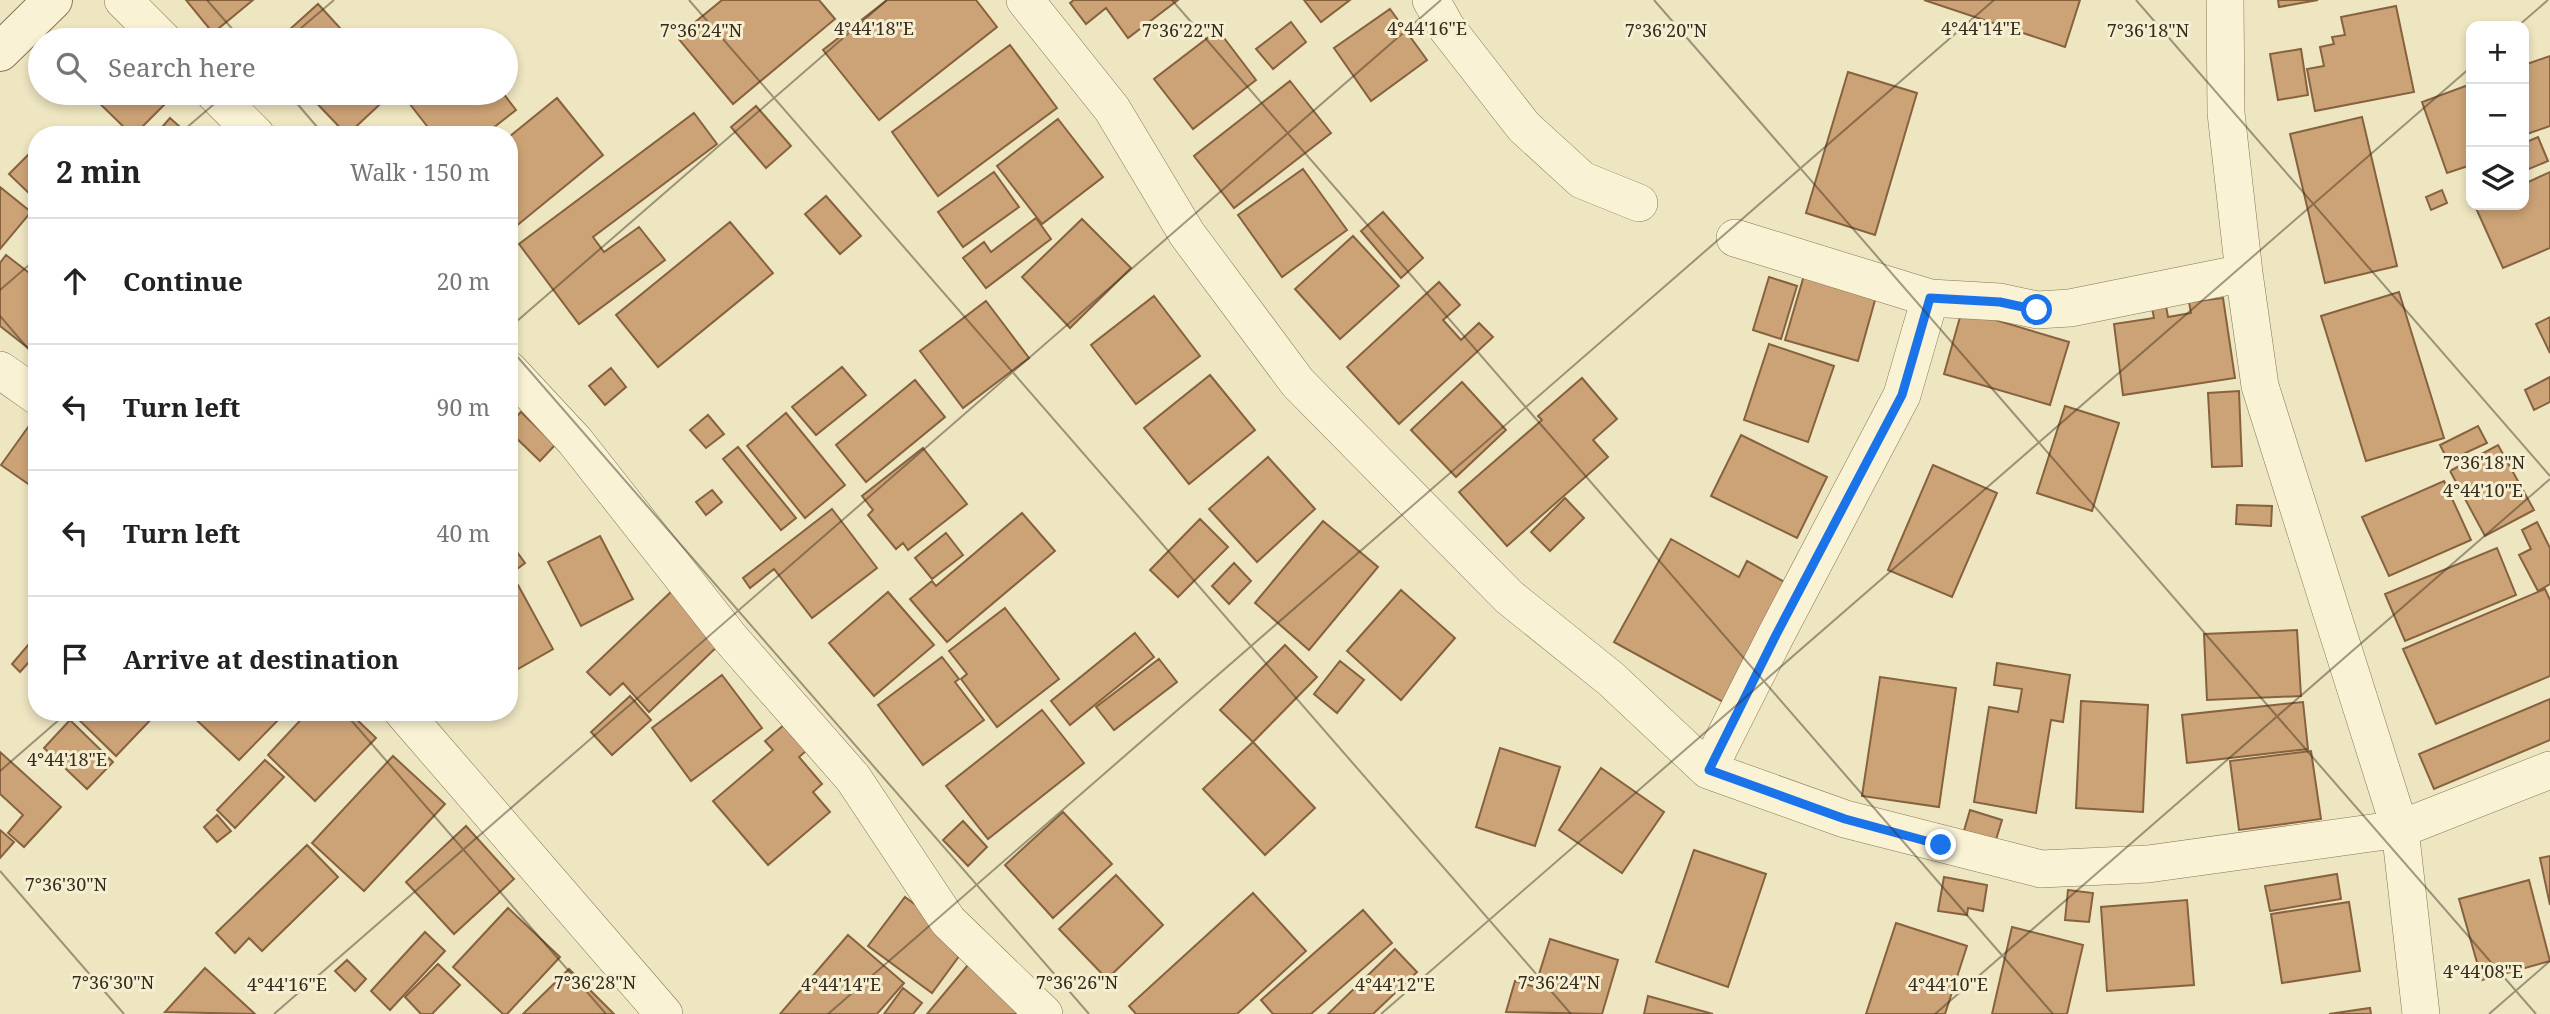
<!DOCTYPE html>
<html lang="en">
<head>
<meta charset="utf-8">
<style>
  :root { --surface:#fff; --page:#f2f2f2; --text:#222; --muted:#767676; --line:#e0e0e0 }
  body { margin:0; font-family:"Noto Serif",serif; background:var(--page); color:var(--text) }
  .controls { position:absolute; right:21px; top:21px; display:grid; overflow:hidden; border-radius:14px; box-shadow:0 4px 10px #0003 }
  .controls button { width:63px; height:63px; display:grid; place-items:center; padding:0; border:0; border-bottom:2px solid var(--line); background:var(--surface); color:var(--text); font:35px sans-serif }
  .stop { position:absolute; width:21px; height:21px; margin:-16px; border:5px solid #1a73e8; border-radius:50%; background:#fff }
  .stop.end { background:#1a73e8; border-color:#fff; box-shadow:0 2px 7px #0008 }
  .list { margin:0; padding:0; list-style:none }
  h2 { display:flex; justify-content:space-between; align-items:center; height:91px; margin:0; padding:0 28px; font-size:30px }
  h2 small { font-size:23px; font-weight:400; color:var(--muted) }
  .list li { display:grid; grid-template-columns:46px 1fr auto; gap:21px; align-items:center; box-sizing:border-box; height:126px; padding:0 28px; border-top:2px solid var(--line) }
  .list b { display:block; font-size:26px; white-space:nowrap }
  .list em { font-size:23px; font-style:normal; color:var(--muted) }
  .icon { flex:none; width:38px; height:38px; fill:none; stroke:currentColor; stroke-width:2; stroke-linecap:round; stroke-linejoin:round }
  .map { position:relative; flex:none; width:2550px; height:1014px; overflow:hidden }
  .search { position:absolute; background:var(--surface); box-shadow:0 4px 10px #0003; left:28px; top:28px; width:490px; height:77px; display:flex; align-items:center; gap:18px; box-sizing:border-box; padding:0 24px; border-radius:38px; color:var(--muted); font-size:26px }
  .panel { position:absolute; background:var(--surface); box-shadow:0 4px 10px #0003; left:28px; top:126px; width:490px; height:595px; border-radius:28px }
  .map>svg:first-child { display:block }
</style>
</head>
<body>
<div class="map">
<svg width="2550" height="1014" viewBox="0 0 2550 1014">
  <rect width="100%" height="100%" fill="#eee5c1"/>
  <path fill="#cca376" stroke="#86623e" stroke-width="2" d="M186,0H253L213,33Z
    M722,0H819L835,19L733,104L677,37Z
    M887,0H976L997,27L879,120L823,50Z
    M1074,0H1178L1128,38L1106,8L1086,24L1070,3Z
    M1304,0H1350L1321,22Z
    M1924,0H2080L2065,47Z
    M2278,0H2318L2279,7Z
    M318,4L351,40H278Z
    M2396,6L2414,92L2315,111L2307,69L2324,66L2320,47L2334,44L2332,37L2345,35L2341,17Z
    M1390,9L1427,60L1371,101L1334,48Z
    M1291,22L1306,42L1273,69L1256,49Z
    M1218,30L1256,80L1193,129L1154,79Z
    M1010,45L1057,108L938,196L892,132Z
    M2301,49L2308,95L2278,100L2270,54Z
    M2550,56V126L2524,135V65Z
    M1848,72L1917,93L1875,235L1806,213Z
    M1290,81L1331,133L1234,208L1194,156Z
    M2471,84V165L2447,173L2422,102Z
    M89,93H176L134,135H132Z
    M307,93H392L347,135Z
    M421,93H503L516,110L484,135H434L409,103Z
    M557,98L603,155L509,232V137Z
    M756,106L791,146L766,168L731,127Z
    M694,113L717,144L593,237L604,252L639,227L665,260L579,324L519,244Z
    M2362,117L2397,266L2325,283L2290,134Z
    M170,118L189,135H155Z
    M1058,119L1103,177L1042,224L997,166Z
    M2538,137L2548,161L2524,171V143Z
    M37,146V201L9,174Z
    M1303,169L1347,230L1282,277L1238,215Z
    M994,172L1019,207L963,247L938,212Z
    M2550,172V248L2503,268L2475,206L2524,205V184Z
    M0,187L31,212L0,249Z
    M2442,190L2447,203L2431,210L2426,197Z
    M826,196L861,236L840,254L805,214Z
    M1383,212L1423,258L1401,278L1361,231Z
    M1036,218L1051,239L986,288L963,258L984,242L991,252Z
    M1082,219L1131,268L1070,328L1022,277Z
    M730,222L773,273L658,367L616,315Z
    M1353,236L1399,286L1340,339L1295,289Z
    M6,255L37,279V355L0,326V263Z
    M1805,272L1877,293L1858,361L1785,340Z
    M1769,277L1797,286L1781,339L1753,330Z
    M1439,282L1460,305L1443,320L1461,340L1479,323L1493,337L1399,424L1347,367Z
    M2399,292L2444,438L2366,461L2321,316Z
    M1154,296L1200,356L1136,404L1091,345Z
    M2223,298L2235,378L2123,395L2114,324L2154,318L2152,308L2166,306L2168,317L2191,313L2189,302Z
    M986,301L1029,358L963,408L920,351Z
    M1962,310L2069,342L2050,405L1944,374Z
    M2550,317V353L2536,324Z
    M1769,344L1834,366L1808,442L1744,420Z
    M842,367L866,395L816,435L792,407Z
    M611,368L626,387L605,405L589,386Z
    M1210,375L1255,430L1189,484L1144,428Z
    M2550,377V402L2534,410L2525,390Z
    M1582,378L1617,419L1593,440L1608,457L1507,546L1459,492L1542,420L1538,416Z
    M915,380L945,417L866,482L836,445Z
    M1462,382L1506,430L1456,477L1411,430Z
    M2239,391L2242,466L2212,467L2208,393Z
    M2065,406L2119,423L2092,511L2037,493Z
    M521,412L555,445L540,461L509,431V424Z
    M786,413L845,485L805,518L747,446Z
    M708,415L724,434L706,448L690,430Z
    M36,416L37,417V490L1,465Z
    M2478,426L2487,443L2448,461L2440,445Z
    M1741,435L1827,477L1797,538L1711,496Z
    M2498,445L2534,510L2485,536L2450,471Z
    M738,447L796,518L781,530L723,459Z
    M923,448L967,504L908,550L903,543L896,549L868,515L873,510L862,496Z
    M1268,457L1315,509L1257,562L1209,509Z
    M1933,465L1997,493L1952,597L1888,570Z
    M2444,481L2471,540L2389,576L2362,517Z
    M712,490L722,502L706,515L696,502Z
    M1565,498L1584,518L1550,551L1531,532Z
    M2237,505L2272,506L2271,526L2236,524Z
    M832,509L877,568L812,618L774,569L750,588L743,578Z
    M1022,513L1055,551L947,642L910,599L932,581L936,586Z
    M1200,519L1228,547L1178,597L1150,570Z
    M1323,521L1378,567L1309,650L1255,603Z
    M2537,522L2550,548V584L2538,591L2519,555L2531,549L2522,530Z
    M946,533L963,555L932,579L915,558Z
    M600,536L633,599L581,626L548,562Z
    M1671,539L1739,577L1747,561L1788,584L1723,702L1614,642Z
    M509,541L525,563L509,575Z
    M2497,548L2516,595L2405,641L2385,594Z
    M1234,563L1251,581L1229,604L1212,586Z
    M518,585L553,649L509,674V590Z
    M674,589L723,641L649,712L623,683L610,695L587,672Z
    M2545,589L2550,600V676L2436,724L2403,649Z
    M1401,590L1455,638L1401,700L1347,651Z
    M888,592L934,645L874,696L829,643Z
    M1005,608L1059,679L997,727L961,679L967,674L949,651Z
    M2297,630L2301,696L2207,700L2204,634Z
    M1135,633L1154,657L1070,725L1051,701Z
    M34,638L37,640V653L20,672L12,664Z
    M1285,645L1317,677L1253,742L1220,710Z
    M942,657L959,679L955,682L984,720L923,765L878,705Z
    M1159,659L1177,682L1114,730L1096,707Z
    M1340,661L1364,680L1337,713L1314,694Z
    M1997,663L2070,675L2063,722L2051,720L2036,813L1974,802L1989,707L2018,712L2022,689L1994,685Z
    M722,675L762,728L691,781L652,728Z
    M1880,677L1956,688L1939,807L1862,796Z
    M630,696L651,720L612,755L591,732Z
    M2550,699V740L2434,789L2419,754Z
    M2081,701L2148,705L2143,812L2076,808Z
    M2303,702L2308,749L2187,763L2182,715Z
    M1042,710L1084,763L988,839L946,786Z
    M71,712H158L116,756Z
    M188,712H286L239,760Z
    M308,712H349L376,738L315,801L268,755Z
    M791,719L814,744L799,757L822,784L813,792L830,812L768,865L713,801L773,750L765,741Z
    M70,720L113,762L87,789L44,748Z
    M1253,742L1315,808L1265,855L1203,789Z
    M1500,748L1560,767L1535,846L1476,827Z
    M2311,751L2321,819L2239,830L2230,761Z
    M0,752L61,807L24,847L8,833L23,815L0,794Z
    M393,756L445,804L364,891L312,843Z
    M265,760L284,777L235,828L217,810Z
    M1601,768L1664,812L1622,873L1559,830Z
    M1970,810L2002,820L1995,843L1963,834Z
    M1063,812L1112,864L1053,918L1005,865Z
    M217,815L231,831L217,842L204,827Z
    M963,821L987,847L968,866L943,840Z
    M466,826L514,879L454,934L406,882Z
    M0,830L14,842L0,858Z
    M307,845L338,877L262,951L249,938L235,953L216,933Z
    M1694,850L1766,874L1728,987L1656,962Z
    M2550,856V905L2540,858Z
    M2337,874L2341,899L2270,911L2265,886Z
    M1116,875L1163,925L1107,979L1059,929Z
    M1944,877L1987,885L1983,911L1968,908L1967,915L1938,911Z
    M2529,880L2550,961L2482,980L2459,899Z
    M2068,890L2093,893L2089,922L2065,920Z
    M1253,893L1306,951L1237,1014H1136L1129,1006Z
    M905,897L968,944L932,993L868,946Z
    M2187,900L2194,985L2107,991L2101,907Z
    M2349,902L2360,971L2282,983L2271,914Z
    M508,908L560,957L507,1014H503L453,967Z
    M1363,910L1392,943L1311,1014H1273L1261,1000Z
    M1896,923L1967,946L1945,1014H1866Z
    M2012,927L2083,945L2067,1014H1992Z
    M425,932L445,951L390,1010L371,991Z
    M848,935L904,983L877,1014H780Z
    M1550,939L1618,960L1602,1014L1506,1012L1515,981L1535,987Z
    M1395,949L1417,972L1373,1014H1328Z
    M973,959L1026,1004L1018,1014H927Z
    M347,960L366,979L355,991L335,971Z
    M438,964L460,985L432,1014H421L405,997Z
    M205,968L255,1014L165,1012Z
    M569,969L614,1014H523Z
    M903,988L922,1003L913,1014H884Z
    M1648,996L1713,1014H1644Z
    M2370,1008L2371,1014H2329Z"/>
  <g fill="none" stroke-linecap="round" stroke-linejoin="round">
    <defs>
      <path id="minor" d="M123,0L163,40
        M1025,0L1112,109L1187,234L1298,383L1509,597L1611,679L1708,770L1845,819L2041,869L2148,864L2400,829L2550,770
        M1431,0L1446,27L1524,127L1582,180L1639,203
        M2225,0L2226,113L2244,273L2260,386L2400,829L2421,1014
        M214,93L256,135
        M1735,238L1930,298L2000,302L2037,310L2070,308L2244,273
        M0,370L37,396
        M509,370L575,441L731,639L853,778L948,921L1044,1014
        M403,712L664,1014
        M1708,770L1776,635L1902,395L1930,298"/>
      <path id="tertiary" d="M0,52L53,0"/>
    </defs>
    <use href="#minor" stroke="#877658" stroke-width="38"/>
    <use href="#tertiary" stroke="#877658" stroke-width="40"/>
    <use href="#minor" stroke="#f9f2d4" stroke-width="37"/>
    <use href="#tertiary" stroke="#f9f2d4" stroke-width="38"/>
  </g>
  <g fill="none" stroke-linecap="round" stroke-linejoin="round">
    <path stroke="#1a73e8" stroke-width="9" d="M1941,845L1845,819L1709,770L1776,635L1902,395L1930,298L2000,302L2037,310"/>
  </g>
  <path fill="none" stroke="#372c1d" stroke-width="2" stroke-opacity="0.45" d="M207,0L242,40M689,0L1571,1014M1172,0L2053,1014M1654,0L2536,1014M2136,0L2550,476M2518,26L2548,0M287,40L334,0M288,93L324,135M178,135L227,93M0,290L37,258M0,316L37,359M509,328L887,0M509,347L1089,1014M344,712L606,1014M0,771L68,712M0,871L124,1014M274,1014L1441,0M828,1014L1994,0M1381,1014L2471,67M1935,1014L2550,479M2489,1014L2550,961"/>
  <g font-size="18" text-anchor="middle" fill="#372c1d" stroke="#f5eed0" stroke-width="6" stroke-linejoin="round" paint-order="stroke">
    <text x="874" y="35">4°44'18"E</text>
    <text x="1427" y="35">4°44'16"E</text>
    <text x="1981" y="35">4°44'14"E</text>
    <text x="701" y="37">7°36'24"N</text>
    <text x="1183" y="37">7°36'22"N</text>
    <text x="1666" y="37">7°36'20"N</text>
    <text x="2148" y="37">7°36'18"N</text>
    <text x="2484" y="469">7°36'18"N</text>
    <text x="2483" y="497">4°44'10"E</text>
    <text x="67" y="766">4°44'18"E</text>
    <text x="66" y="891">7°36'30"N</text>
    <text x="2483" y="978">4°44'08"E</text>
    <text x="113" y="989">7°36'30"N</text>
    <text x="595" y="989">7°36'28"N</text>
    <text x="1077" y="989">7°36'26"N</text>
    <text x="1559" y="989">7°36'24"N</text>
    <text x="287" y="991">4°44'16"E</text>
    <text x="841" y="991">4°44'14"E</text>
    <text x="1395" y="991">4°44'12"E</text>
    <text x="1948" y="991">4°44'10"E</text>
  </g>
</svg>
<div class="controls">
<button>+</button>
<button>−</button>
<button><svg class="icon" aria-label="layers" viewBox="0 0 24 24"><path d="M12 4l9 5-9 5-9-5zM3 14l9 5 9-5"/></svg></button>
</div>
<div class="stop" style="left:2037px;top:310px"></div>
<div class="stop end" style="left:1941px;top:845px"></div>
<div class="search"><svg class="icon" aria-label="search" viewBox="0 0 24 24"><circle cx="10" cy="10" r="6"/><path d="M15 15l6 6"/></svg>Search here</div>
<section class="panel">
<h2>2 min<small>Walk · 150 m</small></h2>
<ul class="list">
<li><svg class="icon" aria-label="ahead" viewBox="0 0 24 24"><path d="M12 20V5M6 11l6-6 6 6"/></svg><div><b>Continue</b></div><em>20 m</em></li>
<li><svg class="icon" aria-label="left" viewBox="0 0 24 24"><path d="M17 20v-9H6M10 6l-5 5 5 5"/></svg><div><b>Turn left</b></div><em>90 m</em></li>
<li><svg class="icon" aria-label="left" viewBox="0 0 24 24"><path d="M17 20v-9H6M10 6l-5 5 5 5"/></svg><div><b>Turn left</b></div><em>40 m</em></li>
<li><svg class="icon" aria-label="arrive" viewBox="0 0 24 24"><path d="M6 21V4h12l-3 4 3 4H6"/></svg><div><b>Arrive at destination</b></div></li>
</ul>
</section>
</div>
</body>
</html>
